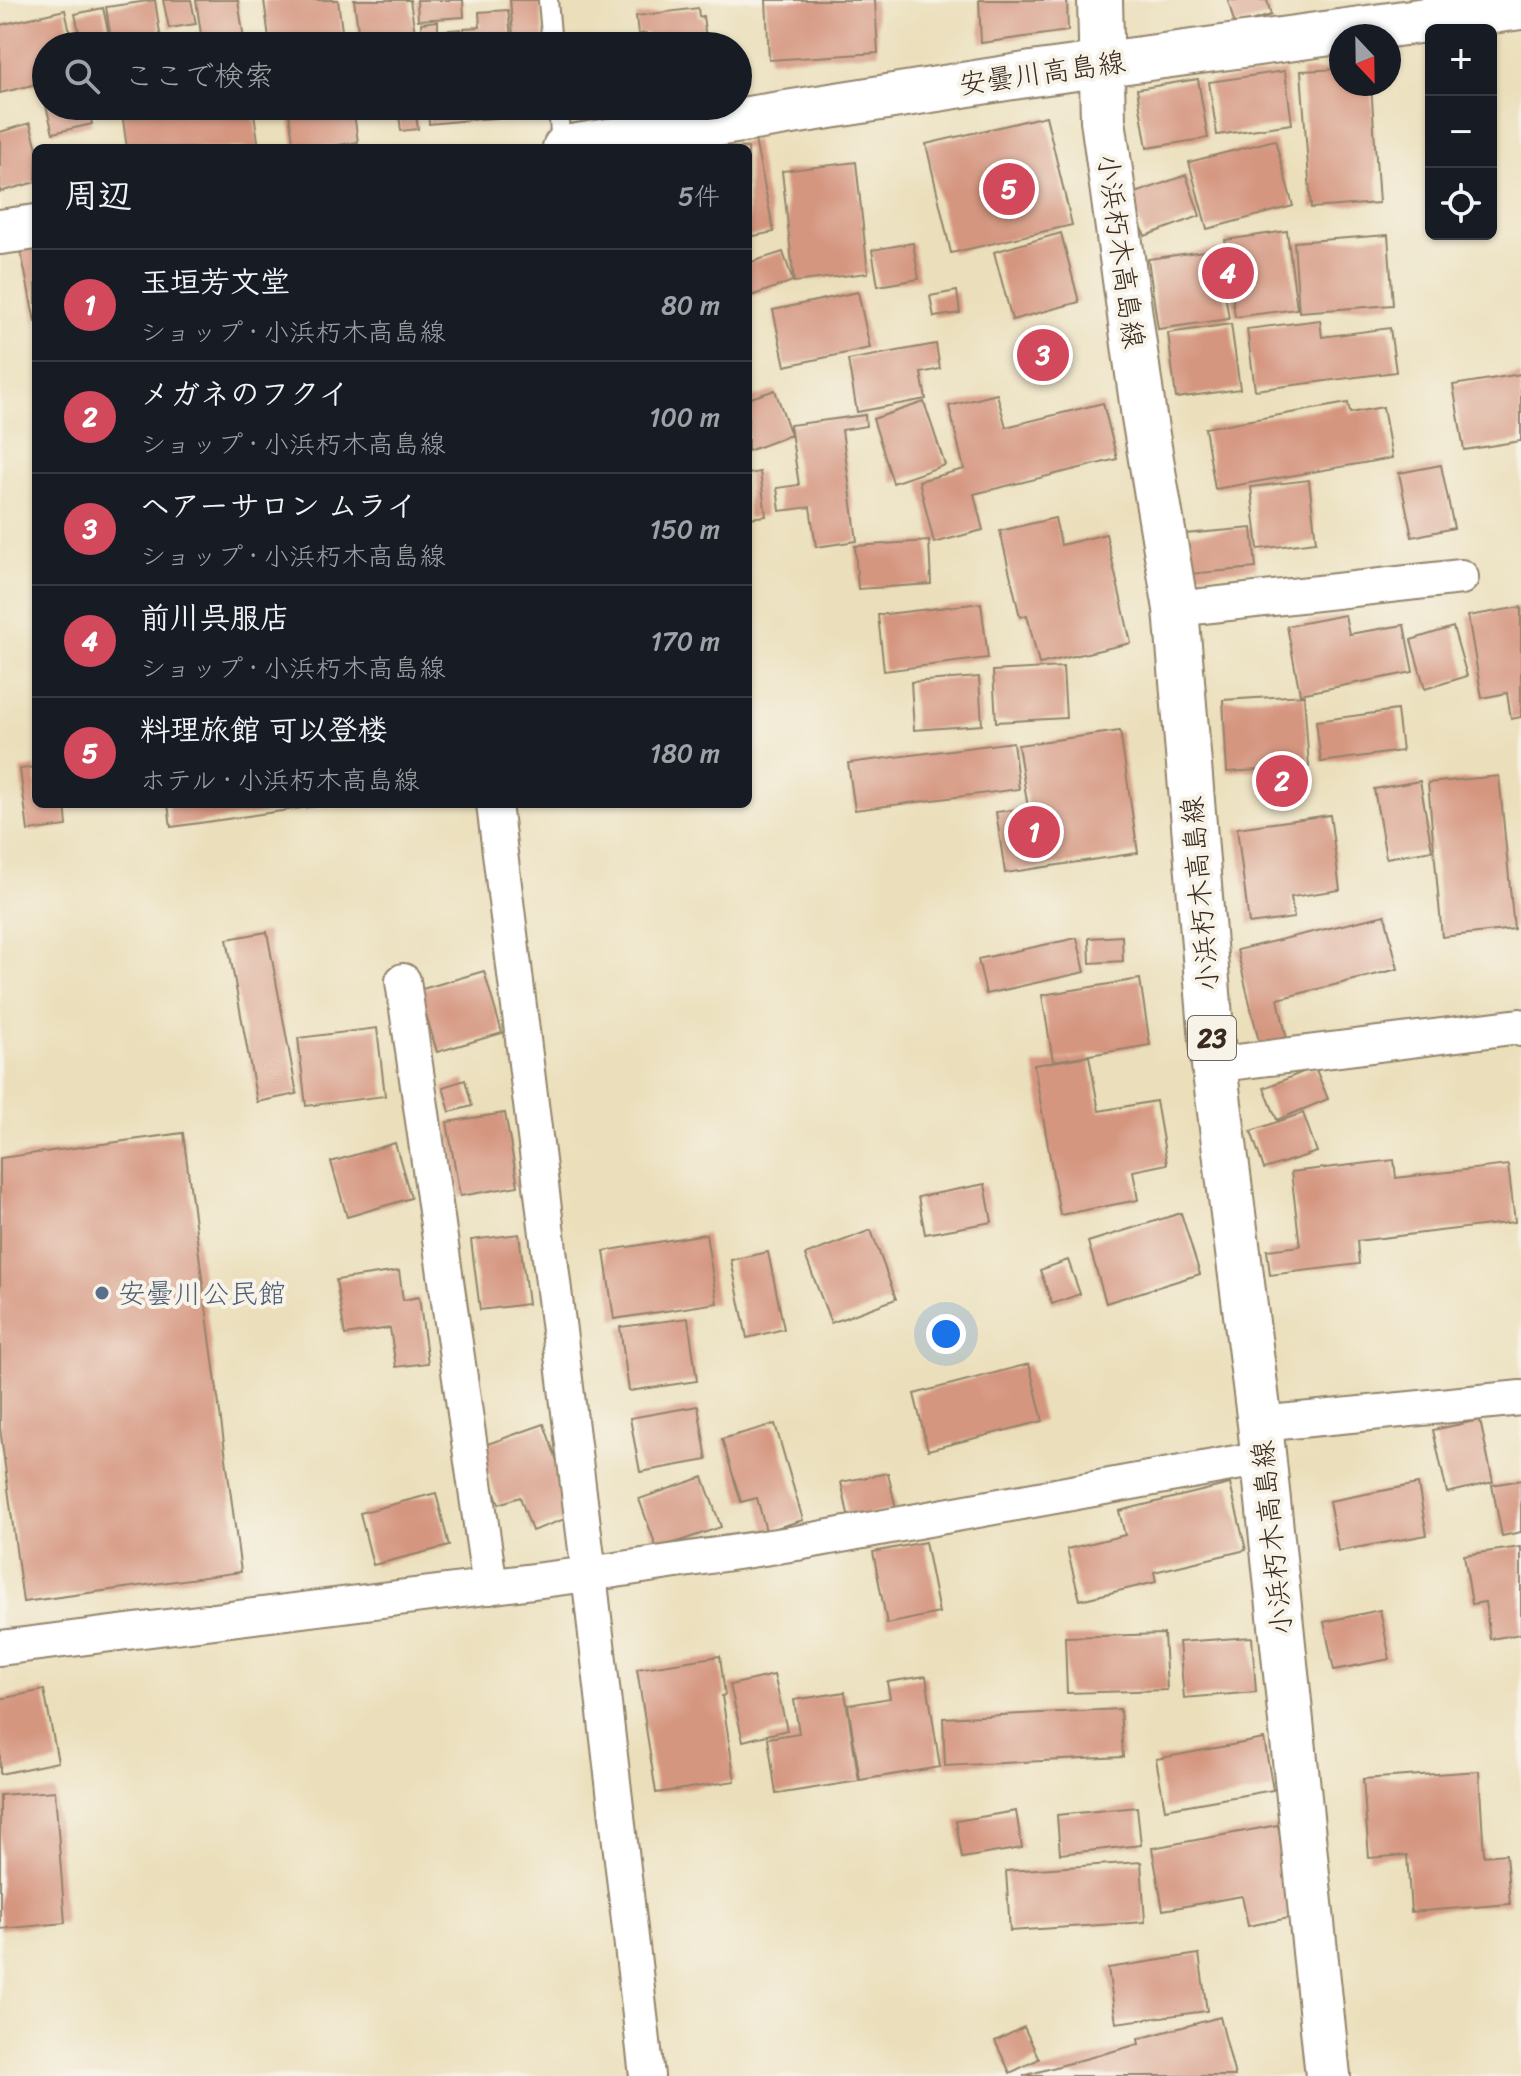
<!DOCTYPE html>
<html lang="ja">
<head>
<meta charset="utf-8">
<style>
  :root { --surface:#171b24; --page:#242831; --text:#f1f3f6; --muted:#9ea1a6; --line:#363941; --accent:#d1495b }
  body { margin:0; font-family:Sriracha,"Klee One",sans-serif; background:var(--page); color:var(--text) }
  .controls { position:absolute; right:24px; top:24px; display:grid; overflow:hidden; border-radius:12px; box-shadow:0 2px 6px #0004 }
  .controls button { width:72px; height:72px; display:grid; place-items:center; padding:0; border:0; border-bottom:2px solid var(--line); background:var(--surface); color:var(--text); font:40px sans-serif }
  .compass { position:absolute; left:1329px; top:24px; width:72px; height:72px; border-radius:50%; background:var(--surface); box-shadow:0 2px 6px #0004; rotate:158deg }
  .you { position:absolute; left:946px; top:1334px; width:28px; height:28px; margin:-20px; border:6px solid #fff; border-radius:50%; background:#1a73e8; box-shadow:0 0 0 12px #1a73e833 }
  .badge { display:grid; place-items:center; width:52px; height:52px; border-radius:50%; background:var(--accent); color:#fff; font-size:26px; font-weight:700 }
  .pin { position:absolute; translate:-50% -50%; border:4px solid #fff; box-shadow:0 2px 8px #0006 }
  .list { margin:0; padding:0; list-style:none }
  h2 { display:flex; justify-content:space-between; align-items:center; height:104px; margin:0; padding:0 32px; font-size:34px }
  h2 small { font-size:26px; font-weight:400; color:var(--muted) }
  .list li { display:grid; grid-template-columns:52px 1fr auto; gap:24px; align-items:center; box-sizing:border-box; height:112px; padding:0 32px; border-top:2px solid var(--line) }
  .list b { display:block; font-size:30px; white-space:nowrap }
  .list p { margin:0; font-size:26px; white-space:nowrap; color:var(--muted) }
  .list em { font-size:26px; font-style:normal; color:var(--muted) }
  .icon { flex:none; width:44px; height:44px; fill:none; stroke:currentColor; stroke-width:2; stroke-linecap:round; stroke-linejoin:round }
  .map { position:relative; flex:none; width:1521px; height:2076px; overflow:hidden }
  .search { position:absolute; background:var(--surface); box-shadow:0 2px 6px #0004; left:32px; top:32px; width:720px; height:88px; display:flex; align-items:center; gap:20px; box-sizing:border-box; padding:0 28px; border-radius:44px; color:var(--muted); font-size:30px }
  .panel { position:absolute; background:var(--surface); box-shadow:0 2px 6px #0004; left:32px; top:144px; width:720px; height:664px; border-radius:12px }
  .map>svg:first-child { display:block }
</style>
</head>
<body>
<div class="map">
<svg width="1521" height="2076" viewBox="0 0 1521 2076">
  <rect width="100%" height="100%" fill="#f7f3e8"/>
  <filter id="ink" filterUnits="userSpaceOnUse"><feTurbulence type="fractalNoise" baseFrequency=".0125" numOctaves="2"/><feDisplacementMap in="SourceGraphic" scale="16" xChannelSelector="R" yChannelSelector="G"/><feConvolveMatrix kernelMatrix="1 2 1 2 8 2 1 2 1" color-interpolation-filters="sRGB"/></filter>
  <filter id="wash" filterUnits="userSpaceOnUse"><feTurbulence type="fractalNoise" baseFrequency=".006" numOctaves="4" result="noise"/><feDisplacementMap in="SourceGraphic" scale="32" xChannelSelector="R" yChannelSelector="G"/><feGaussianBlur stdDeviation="1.8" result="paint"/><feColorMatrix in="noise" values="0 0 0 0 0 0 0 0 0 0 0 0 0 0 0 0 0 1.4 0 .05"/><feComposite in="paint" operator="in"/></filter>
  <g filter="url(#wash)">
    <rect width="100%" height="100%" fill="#ebdfbb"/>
    <g id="blocks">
      <path fill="#d59680" d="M155,0L161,40L201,34L196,0H238L245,46H112L106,7Z
        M163,0H191L196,24L169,28Z
        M264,0H338L344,46H270Z
        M354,0H410L417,46H360Z
        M417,0H463L464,17L418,20Z
        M510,0H540L544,46H514Z
        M766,0H875L878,53L769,60Z
        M979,0H1067L1068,31L981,43Z
        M1228,0H1267L1271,15L1235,26Z
        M103,8L111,44L82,46L75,14Z
        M698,8L699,17L703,16L707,46H648L646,33L638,34L636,16Z
        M65,10L73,46H46V99L41,83L0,93V25Z
        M508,10L512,46H466L464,28L480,27L479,12Z
        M438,21V31L461,29L463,46H422L421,23Z
        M1341,69V84H1371L1379,203L1311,208L1301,71Z
        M1285,71L1292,124L1217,135L1209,82Z
        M1198,79L1208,138L1147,148L1137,89Z
        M46,106H88L92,124L53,133Z
        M121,106H253L259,148H127Z
        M288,106H353L358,142L317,148H294Z
        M398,106H415L418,129L401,131Z
        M428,106H468L469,120L429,124Z
        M471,106H517L518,116L472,120Z
        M1046,116L1072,225L951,253L926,144Z
        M30,123L37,148L36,182L0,192V132Z
        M755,140L774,232L748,237V148L720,147Z
        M1275,140L1293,206L1207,229L1189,162Z
        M856,162L868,273L794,282L782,171Z
        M1186,175L1200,216L1145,236L1130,195Z
        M1287,231L1297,309L1235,317L1225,240Z
        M1061,233L1079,302L1012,320L994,252Z
        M1388,235L1393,305L1299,312L1294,242Z
        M913,243L919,279L878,286L872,250Z
        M36,244V322H35L20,247Z
        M1218,249L1229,319L1158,329L1148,259Z
        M783,252L793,281L748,297V263Z
        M957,291L960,313L934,317L930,296Z
        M858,292L870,348L785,366L773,310Z
        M1320,320L1322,337L1390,328L1396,372L1255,390L1247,329Z
        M1231,324L1240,389L1176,398L1168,333Z
        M936,344L940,369L921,373L926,399L857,412L848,360Z
        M1521,374V441L1464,450L1453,385Z
        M775,390L791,435L748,451V399Z
        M997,394L1006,427L1103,403L1117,459L974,494L983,530L934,543L919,481L964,469L949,406Z
        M924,402L945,465L893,483L873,419Z
        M1348,403L1350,413L1383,407L1392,458L1215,489L1205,428Z
        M865,415L866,426L842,430L857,541L816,547L810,507L780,511L777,488L799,485L790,425Z
        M1441,465L1454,528L1412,537L1399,473Z
        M760,472L766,516L748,518V474Z
        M1309,480L1316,542L1258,549L1251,487Z
        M1055,518L1061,545L1106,534L1131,643L1039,664L1027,615L1020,617L1000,531Z
        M1252,528L1256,568L1189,574L1185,534Z
        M929,541L931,584L858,589L855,546Z
        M981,603L988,658L884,671L878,615Z
        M1521,607V717L1511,719L1507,693L1482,698L1468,616Z
        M1345,615L1349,634L1404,625L1413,672L1300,694L1287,626Z
        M1453,627L1467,676L1425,689L1411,640Z
        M1063,667L1066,718L996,722L993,671Z
        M979,677L982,725L914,730L911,682Z
        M1304,695L1309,767L1227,772L1223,700Z
        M1397,710L1402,751L1321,762L1316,721Z
        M1120,731L1138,853L1005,873L996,812L1028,808L1018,745Z
        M1013,742L1019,789L855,810L848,763Z
        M36,767V804H65L67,826L28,831L20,769Z
        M1499,776L1514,929L1442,937L1428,783Z
        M1420,781L1432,850L1386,858L1374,789Z
        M168,804H317V806L171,827Z
        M1330,815L1340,890L1291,897L1294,918L1249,924L1237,828Z
        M1385,915L1398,969L1278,999L1288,1044L1261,1050L1237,950Z
        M267,932L297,1094L257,1102L227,939Z
        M1122,936L1123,961L1090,963L1089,938Z
        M1077,938L1085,972L986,994L978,959Z
        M484,971L502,1033L437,1052L419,990Z
        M1140,979L1150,1045L1053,1061L1042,995Z
        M377,1028L385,1096L306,1106L298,1038Z
        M1089,1056L1099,1111L1156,1101L1167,1164L1133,1171L1138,1200L1060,1215L1034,1065Z
        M1315,1067L1328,1099L1277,1120L1264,1088Z
        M465,1080L472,1106L450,1112L443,1087Z
        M505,1113L518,1186L460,1196L447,1122Z
        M1303,1113L1317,1152L1264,1169L1251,1131Z
        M183,1133L241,1572L23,1602L0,1428V1158Z
        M395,1143L411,1198L347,1217L331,1162Z
        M1394,1160L1396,1178L1508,1165L1515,1222L1357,1241L1359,1264L1270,1275L1267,1250L1300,1246L1291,1172Z
        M985,1184L992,1222L925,1234L918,1197Z
        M1181,1213L1200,1274L1106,1303L1088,1242Z
        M871,1230L896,1299L831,1323L805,1255Z
        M519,1234L528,1304L480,1310L471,1240Z
        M706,1234L717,1303L614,1319L604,1251Z
        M768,1252L784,1329L747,1338L731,1260Z
        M1068,1260L1080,1294L1052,1304L1040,1270Z
        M399,1271L403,1300L419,1297L428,1363L396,1367L390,1328L345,1335L336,1280Z
        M688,1318L697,1381L629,1391L620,1327Z
        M1029,1364L1043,1421L928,1450L914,1394Z
        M698,1406L707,1460L640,1472L630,1418Z
        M1480,1420L1493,1482L1447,1493L1433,1430Z
        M544,1424L576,1515L532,1531L520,1497L499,1504L479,1447Z
        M775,1424L803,1520L766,1531L757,1498L741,1502L722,1439Z
        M888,1473L896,1509L849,1519L841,1482Z
        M703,1477L721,1527L657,1549L639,1499Z
        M1521,1480V1532L1502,1536L1492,1485Z
        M1230,1484L1246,1550L1154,1572L1156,1582L1080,1600L1067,1549L1125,1535L1119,1511Z
        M1418,1484L1427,1535L1338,1551L1329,1501Z
        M436,1493L449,1546L373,1565L360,1513Z
        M925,1542L939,1613L887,1624L873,1552Z
        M1521,1547V1634L1490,1639L1485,1602L1472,1604L1464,1555Z
        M1380,1610L1390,1659L1334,1670L1324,1622Z
        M1164,1634L1167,1690L1067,1693L1065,1637Z
        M1252,1637L1256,1692L1184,1698L1179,1642Z
        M720,1656L725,1695L722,1696L735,1781L656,1793L637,1669Z
        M774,1675L787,1730L743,1741L730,1685Z
        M926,1676L940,1767L860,1780L848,1705L890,1698L887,1682Z
        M44,1690L58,1762L0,1774V1699Z
        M845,1692L859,1781L776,1794L768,1738L799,1733L794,1700Z
        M1120,1709L1123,1757L945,1766L943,1718Z
        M1264,1739L1273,1790L1165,1809L1156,1759Z
        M1479,1771L1484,1856L1506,1854L1510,1904L1411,1912L1407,1855L1369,1858L1363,1779Z
        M55,1791L65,1923L0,1929V1795Z
        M1137,1807L1141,1845L1060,1854L1057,1815Z
        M1016,1811L1022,1848L962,1858L956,1821Z
        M1278,1825L1294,1917L1248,1926L1242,1896L1163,1910L1152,1848Z
        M1141,1862L1145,1922L1010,1931L1006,1871Z
        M1199,1954L1207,2011L1116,2023L1108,1968Z
        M1220,2017L1235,2076H1023L1139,2044L1138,2039Z
        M1024,2027L1039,2059L1010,2073L995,2041Z"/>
    </g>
  </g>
  <g filter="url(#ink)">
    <use href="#blocks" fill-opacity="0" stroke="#93846c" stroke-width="2"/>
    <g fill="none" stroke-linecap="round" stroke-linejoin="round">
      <defs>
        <path id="service" d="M548,0L552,46
          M558,106L561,148"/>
        <path id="minor" d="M1176,609L1461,577
          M494,804L589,1574L647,2076
          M403,981L490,1587
          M1214,1065L1520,1026L1521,1029
          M1260,1424L1521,1398
          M0,1648L589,1574L797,1543L1263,1458"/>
        <path id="secondary" d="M565,148L1032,74L1521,7
          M0,232L36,227"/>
        <path id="primary" d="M1100,0L1103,120L1144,417L1176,609L1214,1065L1260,1424L1328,2076"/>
      </defs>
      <use href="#service" stroke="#93846c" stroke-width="22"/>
      <use href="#minor" stroke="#93846c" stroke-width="38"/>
      <use href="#secondary" stroke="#93846c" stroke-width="48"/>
      <use href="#primary" stroke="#93846c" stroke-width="48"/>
      <use href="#service" stroke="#fff" stroke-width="18"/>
      <use href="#minor" stroke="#fff" stroke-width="34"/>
      <use href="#secondary" stroke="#fff" stroke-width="44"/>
      <use href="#primary" stroke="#fff" stroke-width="44"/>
    </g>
  </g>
  <circle fill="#5c6f8a" stroke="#f7f3e8" stroke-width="3" cx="102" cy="1293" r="8"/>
  <g text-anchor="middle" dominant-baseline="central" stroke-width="8" stroke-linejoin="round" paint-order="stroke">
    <rect fill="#f7f3e8" stroke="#73665b" stroke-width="2" x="1188" y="1016" width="48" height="44" rx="6"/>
    <g font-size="26" font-weight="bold" fill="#3b2a1e">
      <text x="1212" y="1038">23</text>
    </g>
    <g font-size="28" fill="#3b2a1e" stroke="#f7f3e8">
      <text transform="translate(1042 73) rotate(-8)">安曇川高島線</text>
      <text transform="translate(1121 251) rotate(82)">小浜朽木高島線</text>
      <text transform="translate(1200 894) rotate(-95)">小浜朽木高島線</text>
      <text transform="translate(1272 1538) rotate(-96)">小浜朽木高島線</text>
    </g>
    <g font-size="28" fill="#4e5e75" stroke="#f7f3e8" text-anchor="start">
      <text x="118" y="1293">安曇川公民館</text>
    </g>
  </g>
</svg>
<div class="controls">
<button>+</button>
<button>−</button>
<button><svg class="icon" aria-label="locate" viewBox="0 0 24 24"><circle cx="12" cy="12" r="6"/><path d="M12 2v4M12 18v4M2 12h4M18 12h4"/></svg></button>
</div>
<svg class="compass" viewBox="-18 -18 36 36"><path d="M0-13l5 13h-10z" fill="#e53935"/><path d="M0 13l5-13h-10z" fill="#9ea1a6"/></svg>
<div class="you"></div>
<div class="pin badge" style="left:1034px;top:832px">1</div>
<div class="pin badge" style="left:1282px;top:781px">2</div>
<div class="pin badge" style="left:1043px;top:355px">3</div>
<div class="pin badge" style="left:1228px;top:273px">4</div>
<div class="pin badge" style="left:1009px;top:189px">5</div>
<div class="search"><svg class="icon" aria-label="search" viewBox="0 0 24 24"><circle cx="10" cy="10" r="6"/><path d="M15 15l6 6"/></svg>ここで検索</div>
<section class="panel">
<h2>周辺<small>5件</small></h2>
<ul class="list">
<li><span class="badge">1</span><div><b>玉垣芳文堂</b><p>ショップ · 小浜朽木高島線</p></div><em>80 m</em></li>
<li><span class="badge">2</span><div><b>メガネのフクイ</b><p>ショップ · 小浜朽木高島線</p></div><em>100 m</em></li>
<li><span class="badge">3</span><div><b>ヘアーサロン ムライ</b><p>ショップ · 小浜朽木高島線</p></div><em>150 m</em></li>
<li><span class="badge">4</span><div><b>前川呉服店</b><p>ショップ · 小浜朽木高島線</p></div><em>170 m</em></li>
<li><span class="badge">5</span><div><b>料理旅館 可以登楼</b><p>ホテル · 小浜朽木高島線</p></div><em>180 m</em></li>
</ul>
</section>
</div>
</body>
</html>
